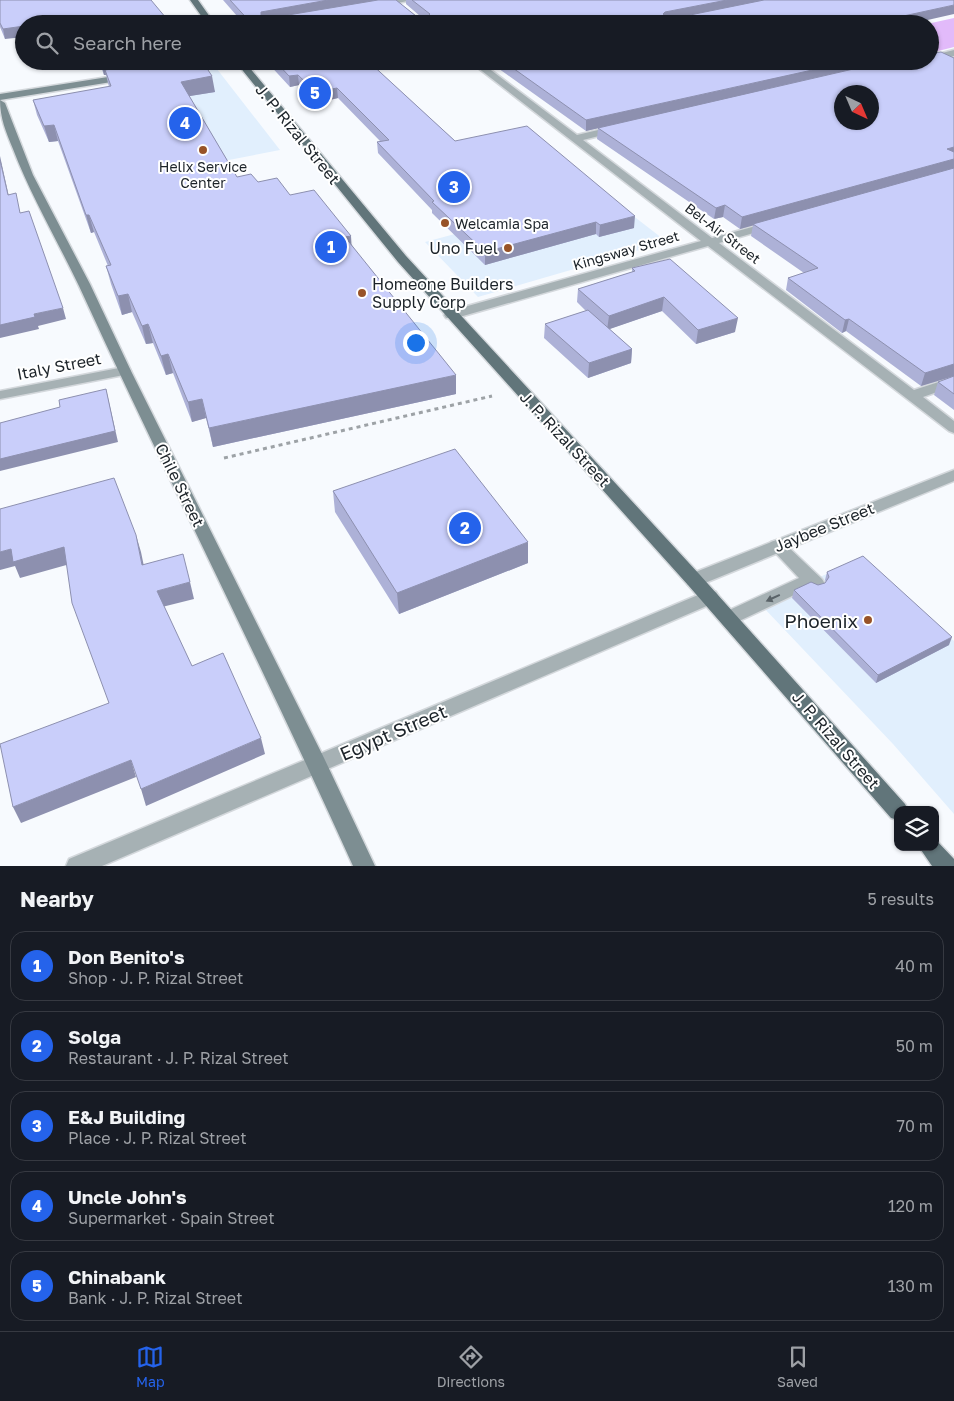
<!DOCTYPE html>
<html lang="en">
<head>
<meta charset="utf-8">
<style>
  :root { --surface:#171b24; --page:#20242c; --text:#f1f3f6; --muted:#9ea1a6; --line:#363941; --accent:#2563eb }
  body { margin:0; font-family:"Golos Text",sans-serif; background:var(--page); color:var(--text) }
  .controls { position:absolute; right:15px; bottom:15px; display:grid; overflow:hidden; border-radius:10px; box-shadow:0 1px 4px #0004 }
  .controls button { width:45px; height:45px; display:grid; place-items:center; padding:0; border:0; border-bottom:1px solid var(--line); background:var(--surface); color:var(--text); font:25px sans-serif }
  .compass { position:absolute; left:834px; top:85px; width:45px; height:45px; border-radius:50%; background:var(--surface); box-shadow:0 1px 4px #0004; rotate:136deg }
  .you { position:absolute; left:415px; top:342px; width:18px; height:18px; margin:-12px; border:4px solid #fff; border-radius:50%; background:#1a73e8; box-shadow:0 0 0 8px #1a73e833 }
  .badge { display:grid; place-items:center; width:32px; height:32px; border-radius:50%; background:var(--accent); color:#fff; font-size:16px; font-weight:700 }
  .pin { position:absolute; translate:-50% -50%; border:2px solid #fff; box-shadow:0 1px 5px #0006 }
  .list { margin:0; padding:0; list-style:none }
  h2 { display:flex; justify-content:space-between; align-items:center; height:65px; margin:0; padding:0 20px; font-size:21px }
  h2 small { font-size:16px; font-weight:400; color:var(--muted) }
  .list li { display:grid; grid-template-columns:32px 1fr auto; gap:15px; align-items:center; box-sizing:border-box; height:70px; margin:0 10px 10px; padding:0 10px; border:1px solid var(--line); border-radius:15px }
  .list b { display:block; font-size:19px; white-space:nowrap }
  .list p { margin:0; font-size:16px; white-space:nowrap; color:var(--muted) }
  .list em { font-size:16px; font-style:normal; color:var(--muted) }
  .icon { flex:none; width:28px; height:28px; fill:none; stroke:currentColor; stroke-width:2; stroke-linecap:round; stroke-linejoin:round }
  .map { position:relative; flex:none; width:954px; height:866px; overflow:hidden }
  .search { position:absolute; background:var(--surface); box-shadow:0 1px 4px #0004; left:15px; right:15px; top:15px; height:55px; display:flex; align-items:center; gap:12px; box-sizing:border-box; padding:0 18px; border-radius:28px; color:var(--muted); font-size:19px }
  .sheet { height:465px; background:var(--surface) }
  nav { display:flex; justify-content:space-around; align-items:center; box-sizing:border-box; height:70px; border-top:1px solid var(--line); background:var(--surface); font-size:14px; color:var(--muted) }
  nav a { display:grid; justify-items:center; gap:2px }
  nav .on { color:var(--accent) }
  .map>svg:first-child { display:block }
</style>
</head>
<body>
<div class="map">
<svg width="954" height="866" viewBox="0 0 954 866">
  <rect width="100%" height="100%" fill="#f7fafe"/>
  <path fill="#e1effd" d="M217,69L280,150L162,173L119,87Z
    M605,194L667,242L478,297L425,242Z
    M863,558L954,641V814L893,744L763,607L813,580Z"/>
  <path fill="#e2bafa" d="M954,18V47L930,53V24H927Z"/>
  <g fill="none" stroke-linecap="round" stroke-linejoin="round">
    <defs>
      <path id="lane" d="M777,540L783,542L822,579L825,584L822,589L816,591L809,588L735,623L729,625L723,623L720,618L723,613L799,578L769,546L771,542Z"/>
      <path id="street" d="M394,0H412L379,7L375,5Z
        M954,50V56L930,62L928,61H930V56Z
        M469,61H479L577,135L615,126L619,127V131L583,140L712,238L770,222L774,223L776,225L774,227L719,243L914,390L954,377V386L923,397L954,421V433L949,431L708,246L456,318H446L444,315L446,312L701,241Z
        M124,367L129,368L131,371L129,374L0,399V391Z
        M954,470V481L700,585L694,586L688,585L685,580L688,575Z
        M710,590L716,592L719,597L716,602L102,866H66L69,859Z"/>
      <path id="secondary" d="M205,61H229L225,64L184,70L179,67L184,64Z
        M127,74L132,77L130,79L0,100V94Z
        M0,100L5,103L33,175L90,284L131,371L324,758L375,866H353C265,671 168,480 79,286C57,240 31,196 13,149C6,132 0,118 0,100Z"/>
      <path id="primary" d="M190,0H198L215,24H207Z
        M235,61H244L406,256L700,575L905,804L908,810H898V820L891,818L688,585L398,262Z
        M935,839L954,859V866H932L919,847H935Z"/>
    </defs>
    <use href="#lane" stroke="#d4d8dc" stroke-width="3"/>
    <use href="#street" stroke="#d4d8dc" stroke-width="3"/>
    <use href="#secondary" stroke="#d4d8dc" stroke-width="3"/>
    <use href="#primary" stroke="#d4d8dc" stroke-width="3"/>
    <path stroke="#9da2a6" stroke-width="3" stroke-dasharray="4 4" stroke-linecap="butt" d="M224,458L492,396"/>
    <use href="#lane" fill="#a6b1b4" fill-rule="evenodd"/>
    <use href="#street" fill="#a6b1b4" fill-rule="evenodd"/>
    <use href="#secondary" fill="#7d8e92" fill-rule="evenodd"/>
    <use href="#primary" fill="#61757a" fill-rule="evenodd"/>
  </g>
  <path fill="#adb1d7" d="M0,0L24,24L5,39L0,27Z
    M223,0H396L416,16H420L406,4V0H954L910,24H244Z
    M932,53L954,58V376L921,386L846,331L842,333L786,290L788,278L804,273L751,236L753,225L740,229L723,217L714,219L597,139L598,128L586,131L488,61H930Z
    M99,61H202L215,92L189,96L237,177L258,182L290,195L351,236V244L456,394L213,447L206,418L192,422L173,373L166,375L153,343L146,344L132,312L122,315L111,284L106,266H108L94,232L91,233L58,141L49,142L37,115L33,100L109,87L106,75H104Z
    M266,61H385L371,64L455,141L634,228L599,237L596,234L485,265L432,213V210L378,153L377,142L380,141L338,98L317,103L299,85L290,87Z
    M632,268L735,332L696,344L662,311L609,329L632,349L631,363L588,378L544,338L545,324L586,311L577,302L578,289L632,272Z
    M954,376V410L934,395L938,382Z
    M333,491L528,563L399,614L335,512Z
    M827,572L949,645L876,683L792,598L794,590L825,583L826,582L825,580Z"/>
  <path fill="#8d90af" d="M328,0H379L263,22L261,16V12Z
    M727,0H773L662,24L663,14L665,12Z
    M954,5V14L910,24H875L876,22Z
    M24,26V37L5,39L3,29Z
    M125,61H193L105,70L106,75H104L102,65Z
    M362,61H385L362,66Z
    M853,61H896L586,131V120Z
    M298,75L299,85L290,87L289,76Z
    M212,76L215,92L184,97L181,82Z
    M337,88L338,98L317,103L316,92Z
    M54,125L58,141L49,142L44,126Z
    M954,147V157L947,149Z
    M0,156L11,206L8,195L0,160Z
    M954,159V170L740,229L742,217Z
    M725,205L723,217L714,219L716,208Z
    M86,215H89L94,232L91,233Z
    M635,216L634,228L599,237L600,225Z
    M596,222V234L485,265V252Z
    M351,236L352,253L345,237Z
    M128,294L132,312L122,315L118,296Z
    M664,297L662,311L607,330L609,316Z
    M63,308L66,319L38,326L39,329L0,338V325L34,314Z
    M738,318L735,332L696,344L698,330Z
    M849,319L846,331L842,333L845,320Z
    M148,324L153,343L146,344L142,326Z
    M632,349L631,363L588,378L589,363Z
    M168,354L173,373L166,375L161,356Z
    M954,364V376L921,386L925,373Z
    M456,375V394L213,447L209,428Z
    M106,389L118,442L0,471V459Z
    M202,399L206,418L192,422L188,402Z
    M136,535L141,552L147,581L142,565Z
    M528,542V563L399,614L397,593Z
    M64,547L70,564L20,578L15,566L0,570V552L11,549Z
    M190,582L194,599L162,607L157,591Z
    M952,637L949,645L876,683L878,675Z
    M261,738L265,754L146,806L141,789Z
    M131,760L136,777L21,823L13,807Z"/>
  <path fill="#c9cefa" stroke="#8d90af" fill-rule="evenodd" d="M0,0H151L171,24H24V26L3,29L0,23Z
    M230,0H328L261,12V16H282L378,0H396L416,16H428L430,14L412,0H727L665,12L663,14L665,16H685L764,0H954V5L876,22L880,24H252Z
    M930,52L932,53L941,52L954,58V147L947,149L954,152V159L742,217L725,205L716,208L598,128L888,61H930ZM842,92H872V122H842Z
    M101,61H125L102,65Z
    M158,61H202L212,76L181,82L237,177L251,174L258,182L277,178L290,195L314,190L351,236L345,237L456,375L209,428L202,399L188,402L168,354L161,356L148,324L142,326L128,294L118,296L106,266L111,265L89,215H86L54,125L44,126L33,100L111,86L105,70Z
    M275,61H368L455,141L527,126L635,216L600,225L596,222L485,252L432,202L434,201L377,142L389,140L337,88L316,92L298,75L289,76Z
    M503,61H853L586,120Z
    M0,160L8,195L16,193L20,213L29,211L63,308L34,314L35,317L0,325Z
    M954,168V364L925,373L849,319L845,320L788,278L818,268L753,224Z
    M670,259L738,318L698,330L664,297L609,316L578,289L635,271L632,268Z
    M588,310L632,349L589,363L545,324Z
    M954,376V394L938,382Z
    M106,389L115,431L0,459V423L60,407L59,400Z
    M455,449L528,542L397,593L333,491Z
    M114,478L136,535L142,565L183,554L190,582L157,591L192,666L223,653L261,738L141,789L131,760L13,807L0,744L109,703L72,603L64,547L13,562L11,549L0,552V509Z
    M863,556L952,637L878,675L794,590L811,582L818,585L825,583L829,577L827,572Z"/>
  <defs><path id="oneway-solid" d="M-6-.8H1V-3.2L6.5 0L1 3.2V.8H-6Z" transform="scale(1.25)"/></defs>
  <use fill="#5a6368" href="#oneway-solid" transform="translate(773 598) rotate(155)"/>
  <g fill="#985328" stroke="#fff" stroke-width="2">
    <circle cx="203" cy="150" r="5"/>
    <circle cx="445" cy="223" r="5"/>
    <circle cx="508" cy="248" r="5"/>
    <circle cx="362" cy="293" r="5"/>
    <circle cx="868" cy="620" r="5"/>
  </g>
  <g text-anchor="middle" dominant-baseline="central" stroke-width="4" stroke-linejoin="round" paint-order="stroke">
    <g font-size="14" fill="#1c2329" stroke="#fff">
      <text x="203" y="166">Helix Service<tspan x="203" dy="16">Center</tspan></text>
      <text x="455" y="223" text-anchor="start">Welcamia Spa</text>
    </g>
    <g font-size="14" fill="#1c2329" stroke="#fff">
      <text transform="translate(723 233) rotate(37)">Bel-Air Street</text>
      <text transform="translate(626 250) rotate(-16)">Kingsway Street</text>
    </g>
    <g font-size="16" fill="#1c2329" stroke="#fff">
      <text transform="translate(298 134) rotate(51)">J. P. Rizal Street</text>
      <text transform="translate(59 366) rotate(-11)">Italy Street</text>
      <text transform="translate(565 439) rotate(47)">J. P. Rizal Street</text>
      <text transform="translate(180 485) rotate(64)">Chile Street</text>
      <text transform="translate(824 527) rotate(-22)">Jaybee Street</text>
      <text transform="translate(836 740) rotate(49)">J. P. Rizal Street</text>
    </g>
    <g font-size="16" fill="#1c2329" stroke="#fff" text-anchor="end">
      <text x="498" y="248">Uno Fuel</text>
      <text x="372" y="284" text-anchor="start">Homeone Builders<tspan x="372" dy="18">Supply Corp</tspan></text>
    </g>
    <g font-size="19" fill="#1c2329" stroke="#fff" text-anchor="end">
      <text x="858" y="620">Phoenix</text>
    </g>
    <g font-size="19" fill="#1c2329" stroke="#fff">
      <text transform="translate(393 732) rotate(-23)">Egypt Street</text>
    </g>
  </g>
</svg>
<div class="controls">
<button><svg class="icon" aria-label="layers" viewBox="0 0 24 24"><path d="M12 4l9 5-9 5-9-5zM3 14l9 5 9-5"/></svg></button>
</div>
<svg class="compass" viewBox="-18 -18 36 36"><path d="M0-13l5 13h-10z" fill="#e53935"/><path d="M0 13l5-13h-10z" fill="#9ea1a6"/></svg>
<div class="you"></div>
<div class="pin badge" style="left:331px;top:247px">1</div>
<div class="pin badge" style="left:465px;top:528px">2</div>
<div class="pin badge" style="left:454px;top:187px">3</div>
<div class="pin badge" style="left:185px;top:123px">4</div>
<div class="pin badge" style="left:315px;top:93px">5</div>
<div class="search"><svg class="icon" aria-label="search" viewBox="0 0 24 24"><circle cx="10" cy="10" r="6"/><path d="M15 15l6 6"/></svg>Search here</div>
</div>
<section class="sheet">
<h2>Nearby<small>5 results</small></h2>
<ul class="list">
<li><span class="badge">1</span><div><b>Don Benito's</b><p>Shop · J. P. Rizal Street</p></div><em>40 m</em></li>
<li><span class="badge">2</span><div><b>Solga</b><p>Restaurant · J. P. Rizal Street</p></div><em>50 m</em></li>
<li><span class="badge">3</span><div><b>E&amp;J Building</b><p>Place · J. P. Rizal Street</p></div><em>70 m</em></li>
<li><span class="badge">4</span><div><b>Uncle John's</b><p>Supermarket · Spain Street</p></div><em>120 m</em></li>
<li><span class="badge">5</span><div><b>Chinabank</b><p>Bank · J. P. Rizal Street</p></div><em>130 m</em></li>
</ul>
</section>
<nav>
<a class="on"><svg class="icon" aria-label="map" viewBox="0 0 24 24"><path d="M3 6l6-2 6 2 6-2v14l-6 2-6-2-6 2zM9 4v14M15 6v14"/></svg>Map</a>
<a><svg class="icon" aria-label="directions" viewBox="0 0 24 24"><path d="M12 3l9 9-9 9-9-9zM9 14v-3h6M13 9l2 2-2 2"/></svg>Directions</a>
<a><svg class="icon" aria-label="saved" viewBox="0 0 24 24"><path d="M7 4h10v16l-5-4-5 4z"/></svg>Saved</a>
</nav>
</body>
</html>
